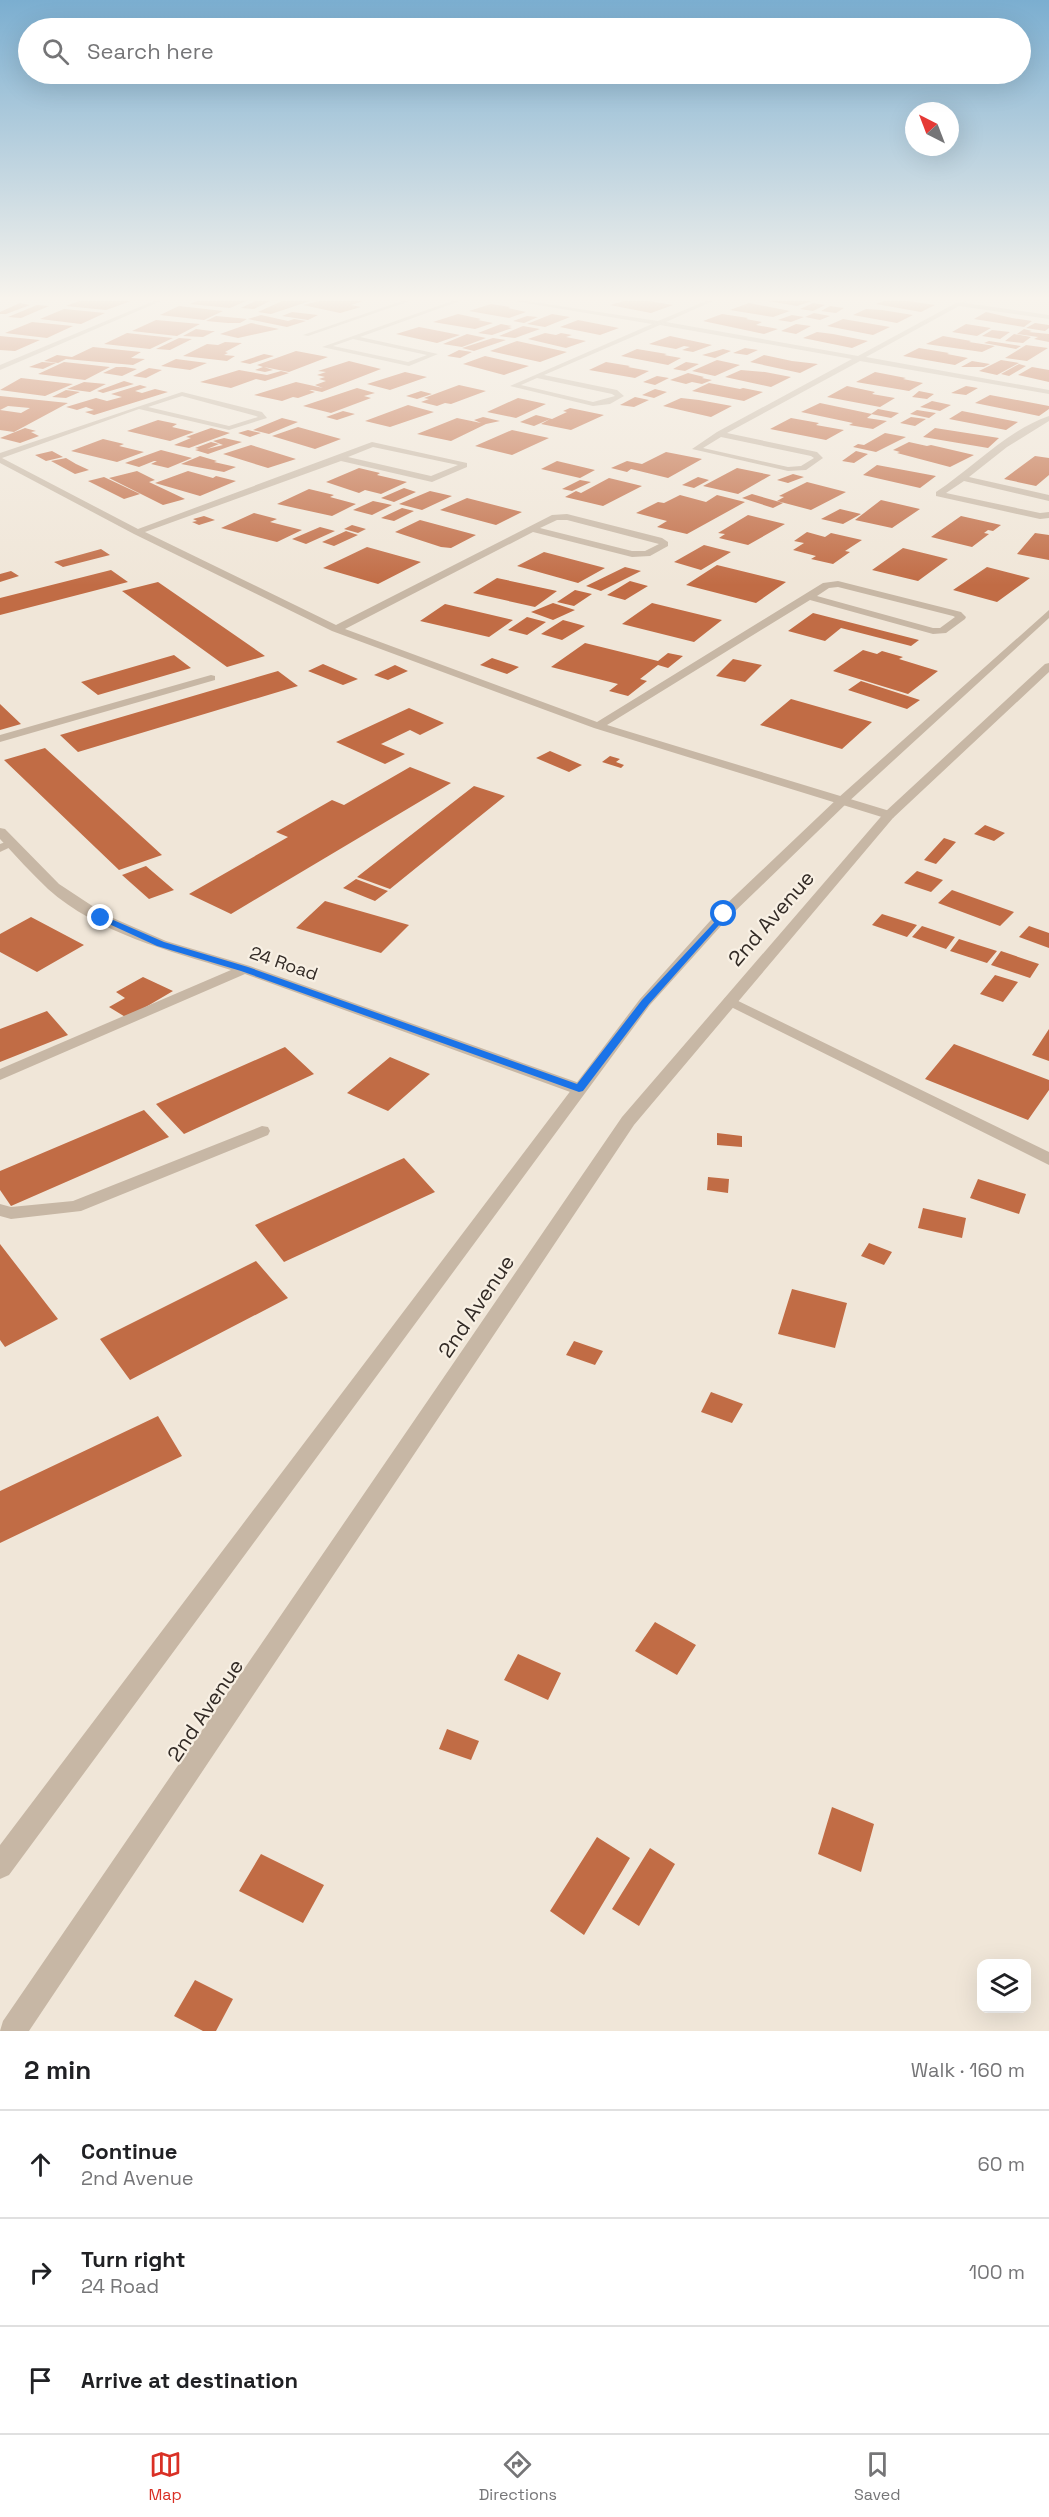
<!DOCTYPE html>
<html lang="en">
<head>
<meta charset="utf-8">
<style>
  :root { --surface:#fff; --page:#f2f2f2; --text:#202124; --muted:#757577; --line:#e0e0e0; --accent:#d93025 }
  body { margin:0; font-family:"Space Grotesk",sans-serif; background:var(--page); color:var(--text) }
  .controls { position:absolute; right:18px; bottom:18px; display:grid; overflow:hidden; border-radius:12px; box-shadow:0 6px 24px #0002 }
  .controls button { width:54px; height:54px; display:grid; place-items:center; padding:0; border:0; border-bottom:2px solid var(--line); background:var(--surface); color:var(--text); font:30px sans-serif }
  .compass { position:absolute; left:905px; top:102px; width:54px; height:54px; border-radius:50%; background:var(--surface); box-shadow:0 6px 24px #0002; rotate:318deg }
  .stop { position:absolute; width:18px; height:18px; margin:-14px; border:4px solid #1a73e8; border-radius:50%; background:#fff }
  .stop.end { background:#1a73e8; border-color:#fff; box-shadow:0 2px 6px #0008 }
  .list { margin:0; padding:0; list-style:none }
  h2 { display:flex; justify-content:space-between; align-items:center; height:78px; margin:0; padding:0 24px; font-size:26px }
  h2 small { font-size:20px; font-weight:400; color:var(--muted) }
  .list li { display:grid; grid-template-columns:39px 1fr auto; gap:18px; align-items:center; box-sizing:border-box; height:108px; padding:0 24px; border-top:2px solid var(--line) }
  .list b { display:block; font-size:22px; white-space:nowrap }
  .list p { margin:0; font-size:20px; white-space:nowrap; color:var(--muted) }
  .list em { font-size:20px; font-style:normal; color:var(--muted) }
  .icon { flex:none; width:33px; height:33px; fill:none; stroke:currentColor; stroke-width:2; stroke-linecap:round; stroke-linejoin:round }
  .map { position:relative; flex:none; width:1049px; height:2031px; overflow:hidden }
  .search { position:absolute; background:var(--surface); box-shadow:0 6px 24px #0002; left:18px; right:18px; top:18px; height:66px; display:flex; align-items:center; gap:15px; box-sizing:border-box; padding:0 21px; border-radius:33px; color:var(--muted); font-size:22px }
  .sheet { height:402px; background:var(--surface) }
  nav { display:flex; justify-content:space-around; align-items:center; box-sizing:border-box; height:84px; border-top:2px solid var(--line); background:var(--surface); font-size:16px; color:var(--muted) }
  nav a { display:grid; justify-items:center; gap:3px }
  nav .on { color:var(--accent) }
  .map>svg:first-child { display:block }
</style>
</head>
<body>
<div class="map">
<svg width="1049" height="2031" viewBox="0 0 1049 2031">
  <rect width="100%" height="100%" fill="#f0e6d8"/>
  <path fill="#c16c45" d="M79,301H131L106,310L66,306Z
    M197,301H246L230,308L190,304Z
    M255,301H270L254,309L241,308Z
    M282,301H310L271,314L258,312Z
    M319,301H363L351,305L361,307L340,313L303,305Z
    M624,301H649L673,305L651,313L610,305Z
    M768,301H812L797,306Z
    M884,301H908L935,305L921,312L876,304Z
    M20,303L30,305L6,314H0V312Z
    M749,303L790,311L773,317L730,310Z
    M813,303L825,305L813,311L800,309Z
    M491,304L510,307L508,308L526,312L509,318L469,311Z
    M37,305L49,306L21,318L8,317Z
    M179,306L223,311L204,320L160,315Z
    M830,306L844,308L836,313L821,311Z
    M64,309L105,313L81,324L40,319Z
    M866,309L882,310L913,315L897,323L853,315Z
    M292,312L318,315L308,320L282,316Z
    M986,312L1012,318L1032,321L1024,327L974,319Z
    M814,313L830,316L820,320L805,317Z
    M458,314L481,319L478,320L493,323L475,329L433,322Z
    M552,314L570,317L545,327L527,324Z
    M722,314L748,318L746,319L762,322L756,325L778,329L764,334L703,321Z
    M261,315L288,321L294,319L306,321L287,327L248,319Z
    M792,315L804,317L791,322L778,320Z
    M216,316L238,318L247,319L240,323H228L206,321Z
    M527,316L538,317L524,323L513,321Z
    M843,319L890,327L873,335L827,326Z
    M156,320L200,324L177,336L132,331Z
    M578,320L619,328L600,335L560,327Z
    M32,322L73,326L47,338L5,333Z
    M251,323L279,329L238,338L220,334Z
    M1035,323L1049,325V328L1045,331L1026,328Z
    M501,324L512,326L508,327L512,328L492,335L478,333Z
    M796,324L811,326L796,334L781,331Z
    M966,324L991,328L977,336L952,332Z
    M523,326L540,329L515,338L499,336Z
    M419,327L460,335L437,343L396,334Z
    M196,329L211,331H215L203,337L183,336Z
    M1024,329L1032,331L1029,332L1049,334V342L1034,339L1038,337L1017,334Z
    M992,330L1010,332L1000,339L982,336Z
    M817,332L833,334L868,341L852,348L803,338Z
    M127,333L173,338L150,349L104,344Z
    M545,333L556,335L561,333L572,335L566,337L586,341L566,348L528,339Z
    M467,334L486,338L462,347L443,344Z
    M1014,334L1031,337L1023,343L1005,341Z
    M0,336L40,340L15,351L0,350Z
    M670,336L712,345L693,352L682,350L690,347L684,346L676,349L649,344Z
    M943,336L971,341L969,342L995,346L982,352L926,344Z
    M179,338L192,339L170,350L156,349Z
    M493,338L506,340L474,351L462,348Z
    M517,341L567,352L540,362L490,351Z
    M989,341L1021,346L1016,349L984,343Z
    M225,342L242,343L225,352L228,353L224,355L235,356L227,361L183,356L207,344L218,345Z
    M1026,345L1048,348L1027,361L1005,358Z
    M93,347L141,352L131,358L145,359L133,365L66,359L58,363L44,361L57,355L72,357Z
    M745,348L758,350L747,355L733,353Z
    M919,348L949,353L947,354L968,358L955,365L903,356Z
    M637,349L667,354L664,355L681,358L668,365L621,356Z
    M723,349L731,351L715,358L702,355Z
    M459,350L472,352L460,358L447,356Z
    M296,351L328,357L289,372L264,367L273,370L265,372L255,370L263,367L257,365Z
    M264,354L274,356L250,364L240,362Z
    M764,355L792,361L818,364L800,373L750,362Z
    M485,356L529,366L504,375L463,364Z
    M176,359L207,363L190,370L161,366Z
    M717,360L740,365L715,376L692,371Z
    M1001,360L1019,363L997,375L979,371Z
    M349,361L381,369L322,392L312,390H309L315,392L298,398L293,397L282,401L254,395L296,382L323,388L315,385L326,381L319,379L325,377L317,375L326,372L318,371Z
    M972,361L990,364L984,367H961Z
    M42,362L56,363L43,369L29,367Z
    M64,362L110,367L85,380L38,374Z
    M606,362L630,366L628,367L649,371L635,378L589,370Z
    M686,362L699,364L685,371L673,369Z
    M1019,364L1026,366L1009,376L1001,374Z
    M116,367H125L137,369L122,376L103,373Z
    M1032,367L1049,370V382L1018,375Z
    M149,368L162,370L146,378L133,376Z
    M239,370L267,375L281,371L289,373L265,381L256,379L231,388L200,382Z
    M741,370L765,372L791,377L771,387L725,377Z
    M405,372L427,377L390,390L367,384Z
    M875,372L906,378L903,379L923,383L909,391L856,382Z
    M688,373L704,377L702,378L712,380L702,384L692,382L686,384L670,380Z
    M657,376L669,378L655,385L643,382Z
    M21,378L73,384L45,396L0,390Z
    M124,381L134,384L103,393L97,391Z
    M84,382L106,384L90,392L67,389Z
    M709,383L740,389L743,388L763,392L744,401L692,391Z
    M140,385L147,387L135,391L142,393L155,389L168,392L94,415L85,412L94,410L86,407L77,410L66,407L96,398L107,401L122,397L111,394Z
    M459,385L486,391L451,404L445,403L437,406L421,402L429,399L424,398Z
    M847,386L875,392L872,394L895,398L880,407L827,397Z
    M966,386L978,388L966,395L951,393Z
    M357,388L375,393L364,396L371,398L331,413L303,406Z
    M655,389L667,392L654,398L642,395Z
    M66,390L80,392L66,398L52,397Z
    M421,391L432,394L417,399L406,396Z
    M919,391L934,394L927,399L912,397Z
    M990,395L1049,406V409L1039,416L975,403Z
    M0,396L68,403L14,432L0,430V410L21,413L30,408L8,406L0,410Z
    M635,397L649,400L634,407L620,405Z
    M518,398L546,404L516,418L487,412Z
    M681,398L699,400L732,406L711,417L663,406Z
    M932,401L951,405L940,411L920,407Z
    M820,403L872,414L867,418L887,421L873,429L849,425L853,423L801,412Z
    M408,405L434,412L390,427L365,421Z
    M570,408L604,415L571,430L541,424L550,419L534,426L520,422L536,415L552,419L567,412L563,411Z
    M878,409L899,413L891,418L871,414Z
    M917,410L936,413L929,418L910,414Z
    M343,411L355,414L337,420L326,417Z
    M962,411L1018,422L1006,430L949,419Z
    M483,417L500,421L486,424L451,441L417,434L457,418L481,423L474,420Z
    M911,417L926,419L915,426L900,423Z
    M282,418L298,422L269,434L253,430Z
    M791,418L819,423L816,425L844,430L826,440L770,429Z
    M158,420L177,424L172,427L194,432L170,441L127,431Z
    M298,427L341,439L315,449L272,436Z
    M25,428L36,431L31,432L39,436L20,443L0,438Z
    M211,428L230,433L189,448L174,445L191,438L186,437Z
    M935,428L999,438L988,448L923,437Z
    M248,430L252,431L261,433L250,437L238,433Z
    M512,430L549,438L512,455L475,446Z
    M885,433L906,437L876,452L853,447L858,444L864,445Z
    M224,438L242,442L208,454L195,450L199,449L195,448L211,442L219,444L207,449L223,445L213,441Z
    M103,439L124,444L119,446L144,452L117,462L71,451Z
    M909,442L927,446L931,445L974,455L950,467L897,453L900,452L893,450Z
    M251,445L296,459L268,468L223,454Z
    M161,450L192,458L168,468L151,464L157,461H154L139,467L125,463Z
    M52,451L63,457L46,461L35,455Z
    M856,451L868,454L854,463L842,461Z
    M666,452L702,459L668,478L631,469L627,472L611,468L627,461L642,464Z
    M200,456L217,461L214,462L236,467L224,472L181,464Z
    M1035,456L1049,458V475L1036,486L1004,479Z
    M66,458L76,464L89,470L75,474L51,461Z
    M557,461L595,470L580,478L541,469Z
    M877,465L936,476L920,488L863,475Z
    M359,468L380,473L377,475L407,482L381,494L365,490L359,493L326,482Z
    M737,468L771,475L738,494L703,486Z
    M137,471L155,480L149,482L185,499L163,505L109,478Z
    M188,471L213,478L216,476L236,481L200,496L155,483Z
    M793,474L804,477L788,483L777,480Z
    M104,477L140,494L124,499L88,481Z
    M698,477L709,480L694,488L682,485Z
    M609,478L642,486L603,506L565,497L576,491L581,493Z
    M580,480L591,482L572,491L562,489Z
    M807,482L846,492L811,510L777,501L784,497L779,496Z
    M404,488L416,492L394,502L381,498Z
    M309,489L334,495L330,497L356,504L332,516L277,504Z
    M430,491L452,496L422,510L399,504Z
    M752,494L776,501L783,503L773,508L742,498Z
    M680,495L706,502L717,495L745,502L687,534L657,527L667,521L636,513L658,502L664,503Z
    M467,498L522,512L496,525L440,510Z
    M881,500L920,509L892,528L855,520Z
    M373,501L392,505L372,515L353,510Z
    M402,508L414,511L394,521L381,518Z
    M840,509L861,514L843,524L821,519Z
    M254,513L277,519L270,522L302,530L277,542L221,528Z
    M748,515L785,524L748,545L719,538L725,534L718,533Z
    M204,516L215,520L199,525L192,522L197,521L193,519Z
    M961,516L1001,525L993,531L988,530L984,533L989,534L972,547L931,537Z
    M420,520L476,535L451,548L441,547L395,532Z
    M352,525L366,529L358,533L344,529Z
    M320,527L335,531L306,544L292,539Z
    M346,531L358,535L334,546L322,542Z
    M807,532L825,537L831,533L862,540L845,551L850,552L833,564L811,559L816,556L793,550L804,543L794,541Z
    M1035,533L1049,535V560L1017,554Z
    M704,545L731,552L701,570L674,562Z
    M367,547L421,562L378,584L323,568Z
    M903,548L948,559L918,581L872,570Z
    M101,549L110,555L63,567L54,562Z
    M544,552L605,568L578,583L517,566Z
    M717,565L786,582L756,603L686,585Z
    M625,567L641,571L601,591L586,586Z
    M987,567L1030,578L997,602L953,590Z
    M111,570L128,582L0,615V598Z
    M11,571L19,576L0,582V574Z
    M497,578L557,591L535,607L473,593Z
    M630,581L648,586L625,600L607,595Z
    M158,582L265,656L227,667L122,591Z
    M575,590L592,594L574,606L557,602Z
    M553,603L575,610L553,620L531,612Z
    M652,603L722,620L694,642L622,624Z
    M445,604L513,620L489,637L420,621Z
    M813,613L919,640L911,646L841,628L825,641L788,631Z
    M527,617L546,622L527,635L508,630Z
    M563,620L585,626L562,640L541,634Z
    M585,643L658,661L668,653L683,656L668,668L658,665L640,679L647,681L628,696L609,691L618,684L551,667Z
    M863,650L877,654L882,651L903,657L899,659L938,671L908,694L833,671Z
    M174,655L191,668L98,695L81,682Z
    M492,658L519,667L507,674L480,665Z
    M733,659L762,665L745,682L716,676Z
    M323,664L358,679L343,685L308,671Z
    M395,665L408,671L388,680L374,675Z
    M278,671L298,686L78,752L60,735Z
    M861,681L920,700L907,709L848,690Z
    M791,699L872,722L842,749L760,725Z
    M0,704L21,724L0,730Z
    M409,708L444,723L420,735L410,730L381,744L405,754L385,764L336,742Z
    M45,748L162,855L119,870L4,760Z
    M550,751L582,765L569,772L536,758Z
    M610,756L620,759L616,762L624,765L621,768L602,762Z
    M410,767L451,783L231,914L189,894L288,837L276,832L332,800L344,805Z
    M474,786L505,796L390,889L357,877Z
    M985,825L1005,833L994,841L974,834Z
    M944,838L956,842L936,864L924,860Z
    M146,866L174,890L149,899L122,875Z
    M917,871L943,880L931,892L904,883Z
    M356,879L388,891L375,901L343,888Z
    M952,890L1014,912L1000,926L938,903Z
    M325,901L409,925L381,953L296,928Z
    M882,914L917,925L907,937L872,925Z
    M31,917L84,945L37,972L0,952V934Z
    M922,926L955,937L946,949L912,937Z
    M1029,926L1049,933V948L1019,937Z
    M959,939L997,951L987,963L950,951Z
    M1001,951L1039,964L1030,978L991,965Z
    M995,975L1018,982L1003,1002L980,994Z
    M143,977L173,991L127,1018L109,1007L125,998L116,992Z
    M47,1011L68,1035L0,1062V1029Z
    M1049,1029V1061L1032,1055Z
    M954,1044L1049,1080V1090L1028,1120L925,1079Z
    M285,1047L314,1074L184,1134L156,1104Z
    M390,1057L430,1074L388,1111L347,1093Z
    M144,1110L169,1137L11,1206L0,1190V1171Z
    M717,1133L742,1136V1147L717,1145Z
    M404,1158L435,1192L284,1262L255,1225Z
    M708,1177L729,1179L728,1193L707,1190Z
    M978,1179L1026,1194L1019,1214L970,1198Z
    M923,1208L966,1218L962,1238L918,1228Z
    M869,1243L892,1252L884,1265L861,1256Z
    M0,1244L58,1319L5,1347L0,1340Z
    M256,1261L288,1298L130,1380L100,1339Z
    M792,1289L847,1303L835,1348L778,1334Z
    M574,1341L603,1351L595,1365L566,1355Z
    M711,1392L743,1404L732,1423L701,1412Z
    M158,1416L182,1456L0,1543V1491Z
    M655,1622L696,1645L677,1675L635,1651Z
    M518,1654L561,1673L548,1700L504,1680Z
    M447,1729L479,1741L471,1760L439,1749Z
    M832,1807L874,1824L861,1872L818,1854Z
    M597,1837L630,1858L584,1935L550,1911Z
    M650,1848L675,1864L639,1926L612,1909Z
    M261,1854L324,1885L303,1923L239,1891Z
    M195,1980L233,1999L216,2031H203L174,2016Z"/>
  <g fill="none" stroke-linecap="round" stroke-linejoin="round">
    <path fill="#c7b7a5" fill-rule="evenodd" d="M402,301H410L308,336L303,335Z
      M211,675L215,676V680L0,742V735Z
      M11,840L16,841L17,844L0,852V844Z
      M730,997L1049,1152V1165L725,1004L723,1001L725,998Z"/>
    <path fill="#c7b7a5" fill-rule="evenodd" d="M154,301H161L0,370V365Z
      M452,301H460L360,337L438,354L409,366L322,347ZM353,339L427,355L408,362L333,346Z
      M514,301H527L658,321L706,301H713L666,322L858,356L956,303L967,301L965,303L1049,315V319L959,306L866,357L1049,390V394L860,361L727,433L817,452L823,458L806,470L788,471L692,449L717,432L852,359L660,325L544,375L617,390L624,396L610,404L593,406L510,386L652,324ZM537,378L612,394L615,396L593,402L521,385ZM721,437L811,456L814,458L801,466L788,467L703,448Z
      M182,392L262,412L267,418L229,430L139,409L2,458L138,529L372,442L467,463V467L432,482L341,461L145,532L336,625L552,515L567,514L662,538L668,542V546L650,556L632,557L533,532L345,629L597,722L823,583L838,581L961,612L966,617L965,619L946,633L933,634L810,600L607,725L893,812L895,815L893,818H885L594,728L332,631L134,534L0,463V453ZM182,396L256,416L258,417L229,426L148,407ZM373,447L458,465L431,476L348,457ZM557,520H567L659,544L645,551H632L540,528ZM838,587L953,616L955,617L940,628H933L817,596L829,588Z
      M1049,416V421L1007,447L969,477L1049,495V501L964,481L946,493L1040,513L1049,512V518L1040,519L936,496V492C973,468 1006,431 1049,416Z
      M0,828L5,829L59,884L106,915L166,941L250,966L585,1085L587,1089L579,1094L573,1093L245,974L0,1080V1069L231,970C170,951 97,933 48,889C31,873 16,856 0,839Z
      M262,1126L268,1127L270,1131L268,1135L81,1211L11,1219L0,1216V1204L11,1207L73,1201Z"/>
    <path fill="#c7b7a5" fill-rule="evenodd" d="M1049,610V618L846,804L729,917L650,1005L9,1875L0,1879V1845L640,999L719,911L838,798Z
      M1049,663V672L893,818L634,1125L29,2031H0L3,2021L622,1117L885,812L1045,664Z"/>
  </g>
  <linearGradient id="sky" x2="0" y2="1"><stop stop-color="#7baed0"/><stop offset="0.51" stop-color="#f8f4ed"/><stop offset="1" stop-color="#f8f4ed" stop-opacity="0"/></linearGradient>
  <rect width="1049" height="585" fill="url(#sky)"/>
  <path fill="#1a73e8" d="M724,912L728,914L727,916L649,1004L583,1091L579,1092L241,971L157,946L96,918L104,916L164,942L248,967L577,1084L642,1000Z"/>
  <g text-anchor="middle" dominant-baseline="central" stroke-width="4.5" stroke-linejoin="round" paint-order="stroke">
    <g font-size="18" fill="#332b26" stroke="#f8f0e4">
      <text transform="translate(284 963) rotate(19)">24 Road</text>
    </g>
    <g font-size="21" fill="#332b26" stroke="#f8f0e4">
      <text transform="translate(771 918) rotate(-49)">2nd Avenue</text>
      <text transform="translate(476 1306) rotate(-56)">2nd Avenue</text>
      <text transform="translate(205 1710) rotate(-56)">2nd Avenue</text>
    </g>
  </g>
</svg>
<div class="controls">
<button><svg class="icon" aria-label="layers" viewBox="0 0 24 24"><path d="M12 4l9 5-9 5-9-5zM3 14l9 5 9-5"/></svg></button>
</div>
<svg class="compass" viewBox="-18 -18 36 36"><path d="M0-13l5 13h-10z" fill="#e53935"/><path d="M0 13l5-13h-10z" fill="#757577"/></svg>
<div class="stop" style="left:724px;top:914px"></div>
<div class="stop end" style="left:101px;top:918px"></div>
<div class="search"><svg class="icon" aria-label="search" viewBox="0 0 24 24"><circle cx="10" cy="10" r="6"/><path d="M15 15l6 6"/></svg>Search here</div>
</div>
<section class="sheet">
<h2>2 min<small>Walk · 160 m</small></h2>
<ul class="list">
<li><svg class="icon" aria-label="ahead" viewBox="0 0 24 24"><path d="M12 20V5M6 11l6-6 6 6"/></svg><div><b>Continue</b><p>2nd Avenue</p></div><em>60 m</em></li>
<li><svg class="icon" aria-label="right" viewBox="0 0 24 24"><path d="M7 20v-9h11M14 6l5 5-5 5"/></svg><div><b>Turn right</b><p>24 Road</p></div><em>100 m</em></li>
<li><svg class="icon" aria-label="arrive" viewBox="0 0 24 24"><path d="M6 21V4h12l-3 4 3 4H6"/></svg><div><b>Arrive at destination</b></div></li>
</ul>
</section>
<nav>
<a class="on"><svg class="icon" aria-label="map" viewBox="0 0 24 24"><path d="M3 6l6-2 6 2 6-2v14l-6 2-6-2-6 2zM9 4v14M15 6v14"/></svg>Map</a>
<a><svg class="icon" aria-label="directions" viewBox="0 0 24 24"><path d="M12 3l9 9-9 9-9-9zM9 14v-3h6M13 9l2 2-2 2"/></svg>Directions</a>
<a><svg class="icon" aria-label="saved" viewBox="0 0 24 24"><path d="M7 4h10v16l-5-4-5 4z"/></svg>Saved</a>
</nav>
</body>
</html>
